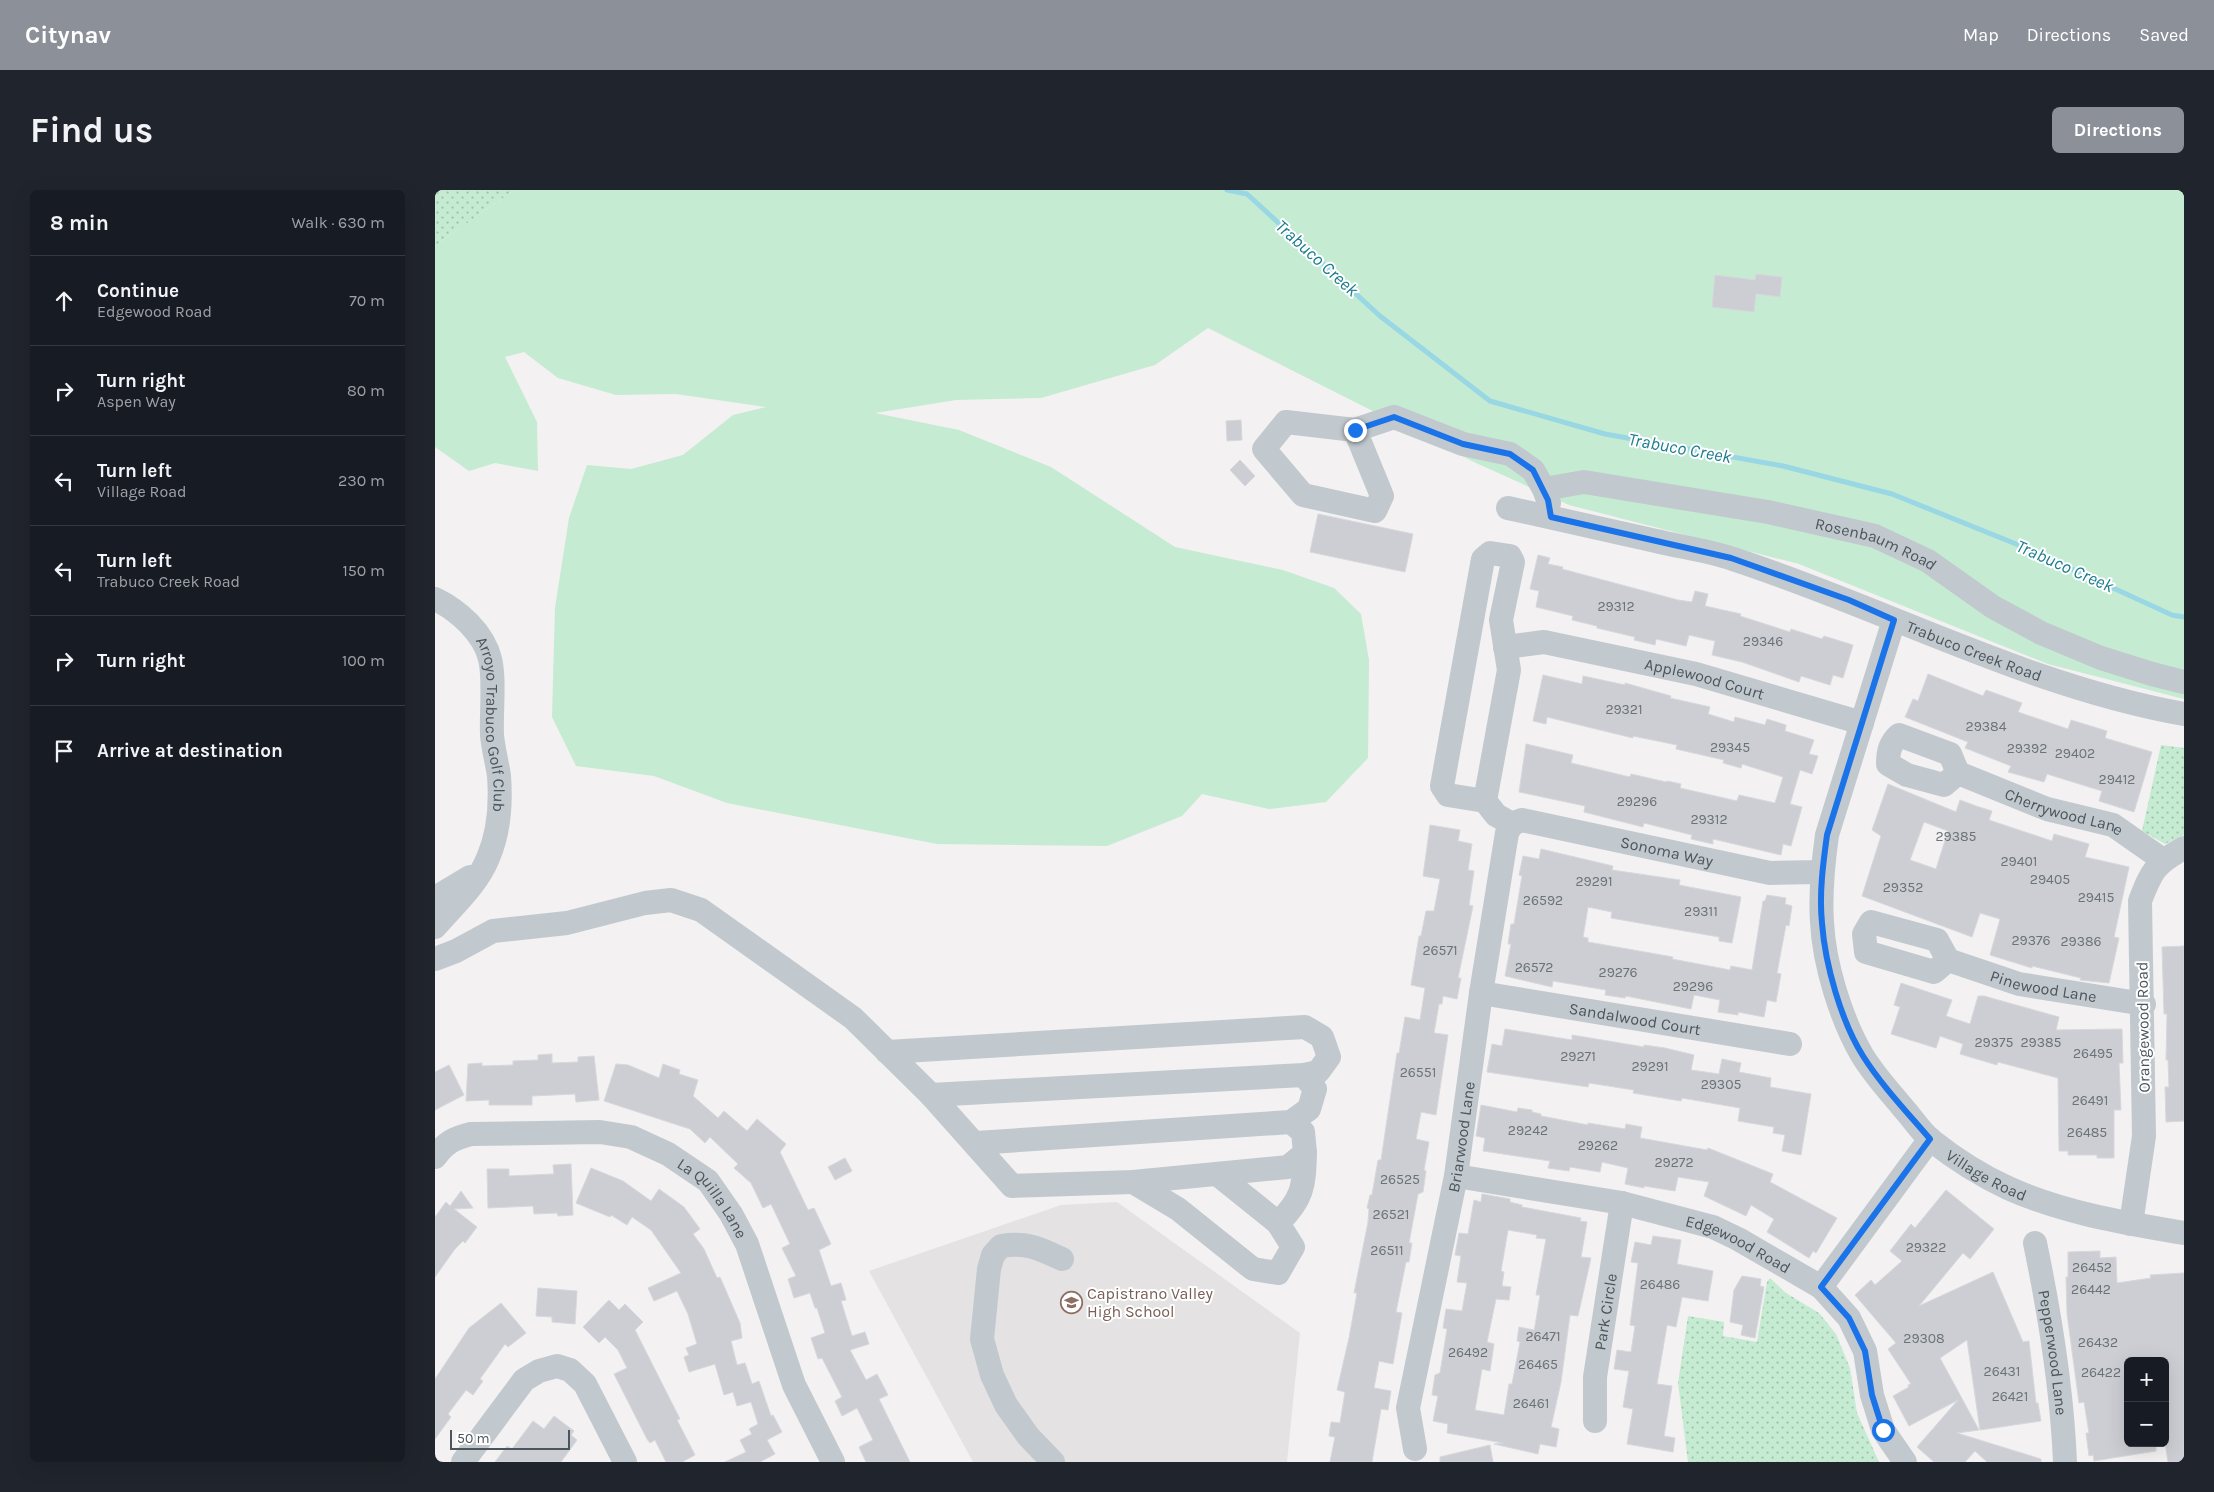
<!DOCTYPE html>
<html lang="en">
<head>
<meta charset="utf-8">
<style>
  :root { --surface:#171b24; --page:#20242c; --text:#f1f3f6; --muted:#9ea1a6; --line:#363941; --accent:#8c9099 }
  body { margin:0; font-family:Karla,sans-serif; background:var(--page); color:var(--text) }
  .controls { position:absolute; right:15px; bottom:15px; display:grid; overflow:hidden; border-radius:8px; box-shadow:0 5px 20px #0002 }
  .controls button { width:45px; height:45px; display:grid; place-items:center; padding:0; border:0; border-bottom:1px solid var(--line); background:var(--surface); color:var(--text); font:25px sans-serif }
  .scale { position:absolute; left:15px; bottom:12px; width:120px; box-sizing:border-box; padding-left:5px; border:2px solid #4b555c; border-top:0; font-size:14px; line-height:18px; white-space:nowrap; color:#4b555c; -webkit-text-stroke:4px #fff; paint-order:stroke }
  .stop { position:absolute; width:15px; height:15px; margin:-11px; border:4px solid #1a73e8; border-radius:50%; background:#fff }
  .stop.end { background:#1a73e8; border-color:#fff; box-shadow:0 1px 5px #0008 }
  .list { margin:0; padding:0; list-style:none }
  h2 { display:flex; justify-content:space-between; align-items:center; height:65px; margin:0; padding:0 20px; font-size:21px }
  h2 small { font-size:16px; font-weight:400; color:var(--muted) }
  .list li { display:grid; grid-template-columns:32px 1fr auto; gap:15px; align-items:center; box-sizing:border-box; height:90px; padding:0 20px; border-top:1px solid var(--line) }
  .list b { display:block; font-size:19px; white-space:nowrap }
  .list p { margin:0; font-size:16px; white-space:nowrap; color:var(--muted) }
  .list em { font-size:16px; font-style:normal; color:var(--muted) }
  .icon { flex:none; width:28px; height:28px; fill:none; stroke:currentColor; stroke-width:2; stroke-linecap:round; stroke-linejoin:round }
  .map { position:relative; flex:none; width:1749px; height:1272px; overflow:hidden; border-radius:8px }
  header { display:flex; align-items:center; gap:30px; box-sizing:border-box; height:70px; padding:0 25px; background:var(--accent); color:#fff }
  header strong { font-size:24px }
  nav { display:flex; gap:28px; margin-inline-start:auto; font-size:18px }
  .intro { display:flex; align-items:center; justify-content:space-between; box-sizing:border-box; height:120px; padding:0 30px }
  h1 { margin:0; font-size:35px }
  .button { padding:12px 22px; border-radius:8px; background:var(--accent); color:#fff; font-size:18px; font-weight:700 }
  main { display:flex; gap:30px; padding:0 30px }
  aside { flex:1; background:var(--surface); border-radius:8px; box-shadow:0 5px 20px #0002 }
  .map>svg:first-child { display:block }
</style>
</head>
<body>
<header>
<strong>Citynav</strong>
<nav><a>Map</a><a>Directions</a><a>Saved</a></nav>
</header>
<div class="intro"><h1>Find us</h1><a class="button">Directions</a></div>
<main>
<aside>
<h2>8 min<small>Walk · 630 m</small></h2>
<ul class="list">
<li><svg class="icon" aria-label="ahead" viewBox="0 0 24 24"><path d="M12 20V5M6 11l6-6 6 6"/></svg><div><b>Continue</b><p>Edgewood Road</p></div><em>70 m</em></li>
<li><svg class="icon" aria-label="right" viewBox="0 0 24 24"><path d="M7 20v-9h11M14 6l5 5-5 5"/></svg><div><b>Turn right</b><p>Aspen Way</p></div><em>80 m</em></li>
<li><svg class="icon" aria-label="left" viewBox="0 0 24 24"><path d="M17 20v-9H6M10 6l-5 5 5 5"/></svg><div><b>Turn left</b><p>Village Road</p></div><em>230 m</em></li>
<li><svg class="icon" aria-label="left" viewBox="0 0 24 24"><path d="M17 20v-9H6M10 6l-5 5 5 5"/></svg><div><b>Turn left</b><p>Trabuco Creek Road</p></div><em>150 m</em></li>
<li><svg class="icon" aria-label="right" viewBox="0 0 24 24"><path d="M7 20v-9h11M14 6l5 5-5 5"/></svg><div><b>Turn right</b></div><em>100 m</em></li>
<li><svg class="icon" aria-label="arrive" viewBox="0 0 24 24"><path d="M6 21V4h12l-3 4 3 4H6"/></svg><div><b>Arrive at destination</b></div></li>
</ul>
</aside>
<div class="map">
<svg width="1749" height="1272" viewBox="0 0 1749 1272">
  <defs>
    <pattern id="park-dots" width="8" height="8" patternUnits="userSpaceOnUse" patternTransform="scale(1.25)"><rect width="8" height="8" fill="#c5ebd2"/><path d="M2 2h.1M6 6h.1" fill="none" stroke="#a2c1ae" stroke-width="1.8" stroke-linecap="round"/></pattern>
  </defs>
  <rect width="100%" height="100%" fill="#f3f1f1"/>
  <path fill="#e4e2e3" d="M682,1012L865,1143L852,1272H538L434,1081L626,1015Z"/>
  <path fill="#c5ebd2" d="M79,0H1749V509L1613,474L1364,374L1134,315L1039,272L773,138L720,175L606,208L521,210L440,223L524,240L616,277L740,357L848,380L899,398L926,424L934,470L933,568L891,612L834,619L767,604L747,626L672,656L502,654L292,613L219,586L141,576L117,527L120,418L134,328L152,275L196,279L248,265L298,225L331,217L241,204L181,205L123,188L89,162L70,167L102,232L103,281L60,273L34,281L0,257V56Z"/>
  <path fill="url(#park-dots)" d="M0,0H79L0,56Z
    M1726,555L1749,558V645L1730,654L1707,641Z
    M1335,1088L1351,1103L1384,1123L1401,1144L1415,1178L1422,1223L1444,1272H1253L1243,1193L1253,1126L1289,1132L1288,1146L1322,1152L1332,1092Z"/>
  <g fill="none" stroke-linecap="round" stroke-linejoin="round">
    <path stroke="#98d7e3" stroke-width="5" d="M792,0L812,4L945,126L1055,211L1170,244L1348,276L1457,304L1591,358L1737,425L1749,427"/>
  </g>
  <path fill="#ccced3" stroke="#d6d8dc" fill-rule="evenodd" d="M1321,84L1347,87L1345,107L1321,104L1319,122L1277,117L1280,85L1320,90Z
    M806,230L807,250L792,251L791,231Z
    M805,270L820,286L810,296L795,280Z
    M883,324L978,344L970,382L875,362Z
    M1103,365L1115,368L1113,374L1128,377L1127,379L1243,410L1257,412L1260,401L1273,404L1270,416L1306,424L1305,426L1355,442L1356,439L1387,449L1389,446L1418,455L1408,488L1398,485L1395,495L1366,486L1364,492L1307,472L1277,465L1280,451L1254,445L1251,456L1221,449L1220,455L1199,450L1200,447L1162,438V436L1137,430L1138,426L1101,417L1104,401L1095,399Z
    M1493,484L1548,506L1551,500L1587,513L1583,522L1633,539L1636,530L1672,541L1670,548L1717,562L1699,622L1664,611L1667,601L1612,584L1609,592L1573,582L1576,576L1530,558L1533,552L1470,527L1478,509L1483,511Z
    M1108,485L1147,494L1148,486L1190,495V493L1236,506L1235,508L1275,517L1273,524L1299,532L1300,527L1330,535L1332,529L1351,535L1350,541L1379,550L1374,564L1383,566L1377,584L1365,580L1355,614L1367,617L1356,656L1348,654L1346,665L1278,649V654L1256,649L1257,645L1209,633L1208,637L1149,622L1150,616L1084,602L1091,554L1138,565L1136,573L1195,587L1196,584L1231,592L1232,591L1246,594L1245,598L1302,611L1304,605L1340,613L1348,587L1307,574L1306,578L1288,573L1289,570L1241,559L1242,555L1198,546V548L1112,527L1111,534L1098,531Z
    M1453,594L1521,622L1525,610L1541,616L1557,621L1554,630L1617,651L1619,644L1654,654L1650,667L1694,677L1679,747L1684,748L1674,793L1645,790L1646,788L1597,776V778L1555,765L1565,729L1545,723L1537,747L1427,706L1446,646L1437,640ZM1489,632L1513,641L1501,679L1475,670Z
    M995,635L1025,640L1023,651L1037,654L1033,680L1039,681L1034,715L1038,716L1023,788H1026L1022,809L1008,806L1007,814H1004L999,843L1013,845L1001,925L986,922L981,949L994,952L989,980L991,981L988,1002L983,1004L974,1053H977L974,1072H971L961,1122L967,1123L958,1174L944,1171L939,1198L956,1201L953,1220L946,1219L937,1272H895L900,1247L894,1246L896,1232L905,1233L910,1202L902,1200L914,1148L922,1103H919L933,1032L934,1019L932,1018L935,1005H937L943,970H946L962,863H964L970,827L985,830L990,798L976,795L984,746H986L991,721H999L1005,689L988,686Z
    M1106,659L1178,676L1177,680L1245,690L1244,695L1306,707L1297,753L1284,751V747L1176,728L1177,722L1153,717L1148,747L1153,748V752L1238,767L1237,769L1295,780L1296,776L1317,780L1328,711H1330L1332,705L1351,708L1350,714L1357,716L1354,736L1351,735L1342,783L1346,784L1341,812L1332,810L1329,827L1303,822V825L1283,822L1285,810L1259,805L1256,819L1191,806L1190,808L1170,805L1171,800L1118,791L1117,797L1070,786L1076,754H1073L1076,734H1079L1087,686L1084,685L1088,666L1104,669Z
    M1749,756V931L1731,932L1730,897H1734L1733,870H1731L1732,824H1729L1727,757Z
    M1466,793L1517,810L1511,826L1535,834L1543,806H1549L1624,827L1621,840L1687,839L1688,873H1684L1686,920H1679V968H1662V965H1633V961H1624L1623,888L1563,872L1562,875L1525,864L1528,854L1505,846L1501,858L1456,844L1465,817L1459,815Z
    M1070,839L1137,850V845L1209,857V855L1230,858L1259,865L1256,880L1284,884L1287,869L1306,873L1304,882L1336,888L1335,897L1376,904L1366,965L1347,961L1350,945L1338,943L1339,937L1303,931L1305,918L1247,908L1246,911L1198,903L1199,900L1154,893L1153,897L1052,882L1057,854L1067,856Z
    M117,864V873L143,872V867L159,866L164,910L141,912L140,904L97,906V915H54V910L31,911L33,874L47,873V876L78,875V871L103,870V865Z
    M181,874L193,875L224,888L228,874L245,880L244,884L263,890L258,906L283,928L289,921L312,941L322,929L351,954L345,962L373,1020L379,1018L396,1054L384,1060L396,1096L406,1093L411,1110L406,1111L417,1146L430,1142L434,1154L415,1160L431,1190L442,1184L453,1205L444,1209L475,1272H431L424,1257L438,1250L422,1218L407,1226L400,1211L407,1207L387,1168L383,1169L376,1148L390,1143L382,1118H380L375,1103L359,1108L353,1089L361,1086L347,1058L355,1054L336,1014L328,1018L316,993L299,978L303,974L275,947L270,953L255,939L169,911Z
    M14,875L29,905L0,920V882Z
    M1046,915L1082,922L1083,918L1097,920V922L1106,924V926L1153,935V933L1190,939L1191,934L1207,937L1205,948L1272,960L1273,958L1338,984L1335,992L1402,1028L1381,1063L1378,1061L1374,1068L1332,1042L1339,1029L1316,1015L1311,1026L1269,1006L1274,992L1243,987L1240,1001L1209,996V998L1190,994L1193,978L1167,972L1165,982L1135,977L1134,981L1113,978L1115,971L1048,961L1050,948L1041,946Z
    M410,968L417,981L400,990L393,977Z
    M136,974L138,1025L123,1026L122,1023L99,1024L98,1016L53,1018L52,979H74V986L119,984L118,975Z
    M156,978L188,991L216,1011L224,999L249,1017L265,1039L258,1044L269,1059L282,1088L285,1087L305,1133L307,1148L296,1151L302,1175L310,1173L317,1194L324,1191L336,1226L338,1225L347,1242L332,1250L340,1264L325,1272H290L311,1262L305,1250L317,1244L314,1239L323,1234L316,1212L302,1216L298,1202L289,1205L280,1174L254,1182L249,1167L254,1165L251,1158L262,1154L253,1124L242,1101L219,1111L213,1098L246,1083L216,1040L197,1027L192,1035L176,1025L175,1027L141,1013Z
    M1511,1000L1559,1039L1535,1069L1528,1063L1484,1116L1558,1082L1588,1152L1594,1151L1601,1213H1603L1606,1231L1545,1240L1532,1150L1505,1168L1544,1240L1522,1243L1606,1269V1272H1552L1540,1261L1530,1272H1499L1482,1257L1523,1210L1474,1236L1458,1206L1474,1197L1473,1195L1476,1194L1453,1159L1461,1153L1420,1105L1436,1090L1440,1095L1467,1071L1455,1061L1476,1034L1480,1038Z
    M26,1001L38,1018L19,1019L42,1037L30,1053L28,1051L20,1059L0,1087V1027L11,1012L15,1016Z
    M1047,1004L1075,1009V1012L1087,1015V1017L1146,1028L1145,1031L1152,1032L1146,1067L1156,1068L1143,1126L1135,1125L1126,1192L1116,1237L1124,1239L1121,1257L1105,1254L1103,1264L1059,1254L1068,1253L1012,1243L1013,1234L998,1231L1003,1206L997,1205L1000,1185L1005,1183L1012,1139L1008,1138L1011,1119L1027,1121L1032,1093L1022,1092L1026,1066L1020,1065L1024,1043L1033,1044L1039,1010L1046,1012ZM1073,1040L1102,1045L1101,1048L1111,1049L1101,1105H1105L1100,1136L1099,1140L1084,1137L1082,1151L1085,1152L1077,1194H1074L1069,1225L1040,1220L1047,1179L1055,1181L1059,1154L1052,1152L1061,1109L1074,1110L1076,1097L1067,1096L1069,1082L1066,1081Z
    M1218,1046L1246,1050L1242,1074L1278,1081L1273,1111L1247,1107L1241,1137L1232,1135L1222,1194L1237,1196L1229,1246L1240,1248L1238,1262L1192,1254L1198,1219L1188,1217L1194,1181L1179,1179L1182,1160L1196,1162L1200,1136L1195,1135L1203,1073L1196,1072L1200,1052L1216,1055Z
    M1665,1061V1068L1681,1067L1682,1093L1716,1088L1715,1085L1749,1083V1272H1733L1730,1253V1171H1693V1253H1721V1261L1659,1271L1658,1265L1654,1266L1651,1243H1654L1649,1212L1644,1213L1632,1124L1631,1087H1633V1062Z
    M1307,1086L1326,1089L1325,1096L1329,1097L1320,1148L1306,1145L1308,1135L1295,1132L1299,1100Z
    M103,1098L142,1101L140,1134L117,1132V1127L101,1126Z
    M174,1110L184,1120L190,1114L208,1132L200,1140L245,1229L242,1230L260,1265L247,1272H231L220,1250L215,1253L212,1249L179,1184L192,1178L183,1160L170,1147L164,1153L148,1137Z
    M66,1113L91,1143L73,1157L70,1154L45,1189L48,1191L38,1205L31,1200L13,1224L16,1227L0,1249V1189L34,1138Z
    M119,1226L139,1241L136,1245L142,1250L126,1272H60L72,1256L77,1259L98,1231L109,1239Z
    M1055,1255L1058,1272H1005V1267Z"/>
  <g fill="none" stroke-linecap="round" stroke-linejoin="round">
    <g stroke="#c1c9ce" stroke-width="24">
      <path d="M920,240L947,306L940,321L868,305L829,259L851,232L920,240L959,227L1028,254L1075,264L1098,280L1109,299L1114,313"/>
      <path id="s1" d="M1109,299L1149,292L1333,322L1440,346L1493,371L1558,417L1606,443L1666,468L1717,484L1749,492"/>
      <path id="s2" d="M1073,318C1123,329 1172,340 1221,351C1246,357 1274,361 1298,369C1449,418 1592,496 1749,524"/>
      <path id="s3" d="M0,409C23,420 49,443 55,469C60,488 56,523 57,545C58,558 62,572 64,586C66,613 64,643 53,668C42,695 19,715 0,737"/>
      <path id="s4" d="M1459,430L1392,645C1388,674 1385,703 1387,732C1389,774 1406,829 1427,865C1439,885 1455,902 1469,919C1478,929 1486,942 1496,950C1520,969 1547,986 1573,998C1628,1023 1690,1033 1749,1043"/>
      <path id="s5" d="M1070,457L1109,452L1261,484L1427,533"/>
      <path id="s6" d="M1523,583L1509,595L1472,585L1453,574C1453,562 1455,553 1464,545L1515,564L1523,583L1612,619L1678,635L1728,670"/>
      <path d="M1050,611L1074,480L1066,430L1078,372L1075,366L1055,363L1048,369L1007,596L1013,605L1050,611L1061,625L1077,634"/>
      <path id="s7" d="M1077,634L1087,630L1335,683L1387,682"/>
      <path d="M0,708L35,687"/>
      <path d="M0,769L21,761L58,741L132,733L210,713L236,710L266,720L418,828L496,905L577,996L698,992L853,977L870,963L868,942L856,932"/>
      <path id="s8" d="M1513,770L1499,782L1431,762L1429,744L1436,732L1502,750L1513,770L1584,794L1709,814"/>
      <path id="s9" d="M1046,803L1355,854"/>
      <path d="M452,862L870,837L887,847L894,867L883,882L869,885L496,905"/>
      <path d="M541,953L856,932L874,919L880,899L869,885"/>
      <path id="s10" d="M0,967C10,953 19,948 36,944L165,942L196,947L233,964L273,991L296,1024L312,1054L359,1195L398,1272"/>
      <path id="s11" d="M1021,986L1187,1013L1278,1037L1303,1049L1386,1097L1414,1128L1430,1161L1437,1205L1448,1240L1470,1272"/>
      <path d="M698,992L743,1019L818,1079L843,1083L858,1057L843,1033L782,984"/>
      <path d="M843,1033C868,1009 869,996 870,963"/>
      <path d="M1696,1034L1709,946L1705,711C1717,680 1720,674 1749,658"/>
      <path id="s12" d="M1600,1053C1615,1125 1627,1199 1630,1272"/>
      <path d="M1386,1097L1495,949"/>
      <path id="s13" d="M1160,1231V1187L1187,1013"/>
      <path id="s14" d="M980,1259L973,1218L1021,986L1046,803L1072,643L1077,634"/>
      <path d="M28,1272L89,1190L104,1181L122,1176L135,1180L150,1194L190,1272"/>
      <path d="M618,1272L593,1246L571,1215L557,1185L547,1149L554,1079L558,1065L566,1056C592,1052 604,1058 627,1069"/>
    </g>
  </g>
  <g fill="none" stroke-linecap="round" stroke-linejoin="round">
    <path stroke="#1a73e8" stroke-width="6" d="M920,240L959,227L1028,254L1075,264L1098,280L1113,310L1116,327L1296,368L1414,410L1459,430L1392,645C1388,674 1384,704 1387,733C1390,774 1406,831 1428,866C1447,896 1472,922 1495,949L1386,1097L1414,1128L1430,1161L1437,1205L1448,1240"/>
  </g>
  <defs>
    <symbol id="school-ring" viewBox="-11 -11 22 22"><circle r="9.5" fill="#fff" stroke="#8d6e63" stroke-width="1.5"/><path d="M0-5L7-2L0 1L-7-2ZM-4 1L0 2.5L4 1V4Q0 6-4 4Z" fill="#8d6e63"/></symbol>
  </defs>
  <g fill-rule="evenodd">
    <use href="#school-ring" x="624" y="1100" width="25" height="25"/>
  </g>
  <g text-anchor="middle" dominant-baseline="central" stroke-width="4" stroke-linejoin="round" paint-order="stroke">
    <g font-size="14" fill="#6b737a">
      <text x="1181" y="416">29312</text>
      <text x="1328" y="451">29346</text>
      <text x="1189" y="519">29321</text>
      <text x="1551" y="536">29384</text>
      <text x="1295" y="557">29345</text>
      <text x="1592" y="558">29392</text>
      <text x="1640" y="563">29402</text>
      <text x="1682" y="589">29412</text>
      <text x="1202" y="611">29296</text>
      <text x="1274" y="629">29312</text>
      <text x="1521" y="646">29385</text>
      <text x="1584" y="671">29401</text>
      <text x="1615" y="689">29405</text>
      <text x="1159" y="691">29291</text>
      <text x="1468" y="697">29352</text>
      <text x="1661" y="707">29415</text>
      <text x="1108" y="710">26592</text>
      <text x="1266" y="721">29311</text>
      <text x="1596" y="750">29376</text>
      <text x="1646" y="751">29386</text>
      <text x="1005" y="760">26571</text>
      <text x="1099" y="777">26572</text>
      <text x="1183" y="782">29276</text>
      <text x="1258" y="796">29296</text>
      <text x="1559" y="852">29375</text>
      <text x="1606" y="852">29385</text>
      <text x="1658" y="863">26495</text>
      <text x="1143" y="866">29271</text>
      <text x="1215" y="876">29291</text>
      <text x="983" y="882">26551</text>
      <text x="1286" y="894">29305</text>
      <text x="1655" y="910">26491</text>
      <text x="1093" y="940">29242</text>
      <text x="1652" y="942">26485</text>
      <text x="1163" y="955">29262</text>
      <text x="1239" y="972">29272</text>
      <text x="965" y="989">26525</text>
      <text x="956" y="1024">26521</text>
      <text x="1491" y="1057">29322</text>
      <text x="952" y="1060">26511</text>
      <text x="1657" y="1077">26452</text>
      <text x="1225" y="1094">26486</text>
      <text x="1656" y="1099">26442</text>
      <text x="1108" y="1146">26471</text>
      <text x="1489" y="1148">29308</text>
      <text x="1663" y="1152">26432</text>
      <text x="1033" y="1162">26492</text>
      <text x="1103" y="1174">26465</text>
      <text x="1567" y="1181">26431</text>
      <text x="1666" y="1182">26422</text>
      <text x="1575" y="1206">26421</text>
      <text x="1096" y="1213">26461</text>
    </g>
    <g font-size="16" fill="#4b555c" stroke="#fff">
      <text stroke="none"><textPath href="#s1" startOffset="340">Rosenbaum Road</textPath></text>
      <text stroke="none"><textPath href="#s2" startOffset="489">Trabuco Creek Road</textPath></text>
      <text stroke="none"><textPath href="#s5" startOffset="204">Applewood Court</textPath></text>
      <text stroke="none"><textPath href="#s3" startOffset="149">Arroyo Trabuco Golf Club</textPath></text>
      <text stroke="none"><textPath href="#s6" startOffset="299">Cherrywood Lane</textPath></text>
      <text stroke="none"><textPath href="#s7" startOffset="159">Sonoma Way</textPath></text>
      <text stroke="none"><textPath href="#s8" startOffset="312">Pinewood Lane</textPath></text>
      <text stroke="none"><textPath href="#s9" startOffset="156">Sandalwood Court</textPath></text>
      <text transform="translate(1708 837) rotate(-91)">Orangewood Road</text>
      <text stroke="none"><textPath href="#s14" startOffset="318">Briarwood Lane</textPath></text>
      <text stroke="none"><textPath href="#s4" startOffset="628">Village Road</textPath></text>
      <text stroke="none"><textPath href="#s10" startOffset="309">La Quilla Lane</textPath></text>
      <text stroke="none"><textPath href="#s11" startOffset="292">Edgewood Road</textPath></text>
      <text stroke="none"><textPath href="#s13" startOffset="110">Park Circle</textPath></text>
      <text stroke="none"><textPath href="#s12" startOffset="111">Pepperwood Lane</textPath></text>
    </g>
    <g font-size="16" fill="#785e54" stroke="#fff" text-anchor="start">
      <text x="652" y="1103">Capistrano Valley<tspan x="652" dy="18">High School</tspan></text>
    </g>
    <g font-size="18" font-style="italic" fill="#1c7d8f" stroke="#fff">
      <text transform="translate(882 68) rotate(42)">Trabuco Creek</text>
      <text transform="translate(1245 258) rotate(10)">Trabuco Creek</text>
      <text transform="translate(1630 376) rotate(24)">Trabuco Creek</text>
    </g>
  </g>
</svg>
<div class="controls">
<button>+</button>
<button>−</button>
</div>
<div class="scale">50 m</div>
<div class="stop" style="left:1448px;top:1240px"></div>
<div class="stop end" style="left:920px;top:240px"></div>
</div>
</main>
</body>
</html>
